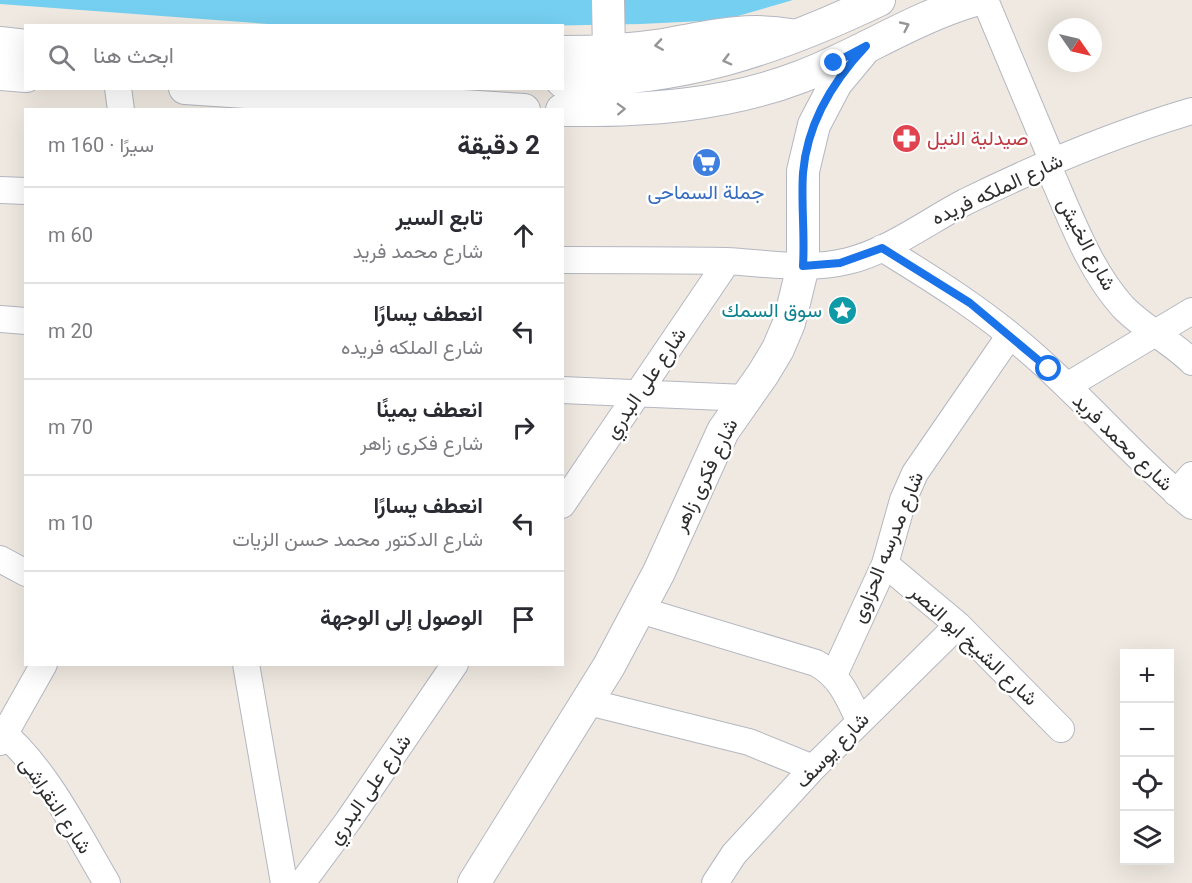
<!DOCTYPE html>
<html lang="ar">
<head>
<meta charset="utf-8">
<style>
  :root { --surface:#fff; --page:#f2f2f3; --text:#2b2b33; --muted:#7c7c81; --line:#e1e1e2 }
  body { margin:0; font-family:Roboto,Vazirmatn,sans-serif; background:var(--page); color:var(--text); direction:rtl }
  .controls { position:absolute; right:18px; bottom:18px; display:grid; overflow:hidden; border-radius:0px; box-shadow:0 6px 24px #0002 }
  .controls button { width:54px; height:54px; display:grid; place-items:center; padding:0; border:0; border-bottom:2px solid var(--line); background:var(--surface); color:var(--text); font:30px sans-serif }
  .compass { position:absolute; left:1048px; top:18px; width:54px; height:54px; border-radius:50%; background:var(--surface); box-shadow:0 6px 24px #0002; rotate:124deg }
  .stop { position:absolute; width:18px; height:18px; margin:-14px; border:4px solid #1a73e8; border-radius:50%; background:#fff }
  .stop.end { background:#1a73e8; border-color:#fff; box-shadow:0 2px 6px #0008 }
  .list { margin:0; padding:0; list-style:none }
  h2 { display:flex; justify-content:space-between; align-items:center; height:78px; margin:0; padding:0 24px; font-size:26px }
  h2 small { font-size:20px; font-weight:400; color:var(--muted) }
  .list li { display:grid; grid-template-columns:39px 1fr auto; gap:18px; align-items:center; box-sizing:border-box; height:96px; padding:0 24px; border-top:2px solid var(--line) }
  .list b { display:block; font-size:22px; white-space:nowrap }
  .list p { margin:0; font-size:20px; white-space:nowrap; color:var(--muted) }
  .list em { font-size:20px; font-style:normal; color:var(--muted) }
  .icon { flex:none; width:33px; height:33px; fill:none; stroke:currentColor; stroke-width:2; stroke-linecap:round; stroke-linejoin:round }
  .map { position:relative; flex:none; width:1192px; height:883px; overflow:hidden; direction:ltr }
  .search { position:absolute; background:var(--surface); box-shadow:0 6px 24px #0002; left:24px; top:24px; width:540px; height:66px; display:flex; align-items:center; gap:15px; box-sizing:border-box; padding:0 21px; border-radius:0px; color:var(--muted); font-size:22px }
  .panel { position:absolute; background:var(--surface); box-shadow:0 6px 24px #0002; left:24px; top:108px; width:540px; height:558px; border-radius:0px; direction:rtl }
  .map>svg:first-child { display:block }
</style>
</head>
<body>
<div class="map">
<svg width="1192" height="883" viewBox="0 0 1192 883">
  <rect width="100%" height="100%" fill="#efe9e1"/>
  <path fill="#75cff0" d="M0,0H793L724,20L640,24L533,26L282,25L0,4Z"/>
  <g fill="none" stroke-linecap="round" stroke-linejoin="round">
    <defs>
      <path id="minor" d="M985,0L1053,162
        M118,88L121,110
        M1047,164C1069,212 1087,267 1123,307C1143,328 1171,341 1192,362
        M0,190L26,191
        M882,248C934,280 984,311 1029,351C1086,400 1134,458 1192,506
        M562,260C617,260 671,260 726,261C766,263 808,271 848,261C889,251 927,222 965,202C1038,166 1114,134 1192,111
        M0,319L26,321
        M1067,386L1192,311
        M562,390L746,398
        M1176,493L1192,475
        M562,505L727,262
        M0,559L26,573
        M885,564L958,625L1061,729
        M640,610L816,663C840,676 848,697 859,720
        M246,664L284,883
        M834,675L885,564L903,500L915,473L1010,335
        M588,702L749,742L813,768
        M0,730C47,770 76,831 107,883
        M0,742L44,664
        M302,883L348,821L455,664
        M715,883L734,854L813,768L958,625"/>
      <path id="tertiary" d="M608,0L609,51
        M0,43L26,46
        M562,52C596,52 630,50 663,45C707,37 746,27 790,35
        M0,74L26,76
        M562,81C682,80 772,51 879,0
        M185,88L524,110
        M562,110C644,111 724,106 800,77C861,54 913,18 975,0
        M474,883L609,666L659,572L723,431L763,374L778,349L789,323L803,266V171L814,125L836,83L866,47"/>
    </defs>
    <use href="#minor" stroke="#b4b7c1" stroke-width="28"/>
    <use href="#tertiary" stroke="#b4b7c1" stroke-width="34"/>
    <use href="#minor" stroke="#fff" stroke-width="26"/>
    <use href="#tertiary" stroke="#fff" stroke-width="32"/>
  </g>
  <defs><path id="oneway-chevron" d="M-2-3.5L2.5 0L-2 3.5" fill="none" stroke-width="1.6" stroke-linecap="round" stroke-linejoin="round" transform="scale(1.5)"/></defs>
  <g stroke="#969696">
    <use href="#oneway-chevron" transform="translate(905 26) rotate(-25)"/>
    <use href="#oneway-chevron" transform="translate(659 45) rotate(171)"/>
    <use href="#oneway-chevron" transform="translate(727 60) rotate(165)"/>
    <use href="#oneway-chevron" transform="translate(621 109) rotate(-2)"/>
  </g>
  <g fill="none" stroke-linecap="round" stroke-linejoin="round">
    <path stroke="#1a73e8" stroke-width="8" d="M834,63L866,46C833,81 807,124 803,173C801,204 805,235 803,266L840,263L882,248L970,303L1049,369"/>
  </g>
  <defs>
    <symbol id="pharmacy-disc" viewBox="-11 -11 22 22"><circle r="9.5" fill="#e0444e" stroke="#fff"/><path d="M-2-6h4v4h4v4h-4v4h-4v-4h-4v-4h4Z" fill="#fff"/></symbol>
    <symbol id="supermarket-disc" viewBox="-11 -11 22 22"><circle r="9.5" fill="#3f7fe0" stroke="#fff"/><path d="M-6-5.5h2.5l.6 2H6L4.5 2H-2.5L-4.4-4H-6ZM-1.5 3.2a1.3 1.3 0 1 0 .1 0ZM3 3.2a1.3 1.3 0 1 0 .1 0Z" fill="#fff"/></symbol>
    <symbol id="sight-disc" viewBox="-11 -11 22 22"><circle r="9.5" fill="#0f9aa8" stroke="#fff"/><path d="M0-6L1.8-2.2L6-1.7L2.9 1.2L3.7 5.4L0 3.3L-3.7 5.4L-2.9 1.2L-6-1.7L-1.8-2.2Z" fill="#fff"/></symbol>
  </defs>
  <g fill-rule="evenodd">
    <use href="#pharmacy-disc" x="890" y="122" width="33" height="33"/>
    <use href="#supermarket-disc" x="690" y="146" width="33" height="33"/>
    <use href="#sight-disc" x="826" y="294" width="33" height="33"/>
  </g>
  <g text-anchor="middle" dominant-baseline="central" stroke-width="5" stroke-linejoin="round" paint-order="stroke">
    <g font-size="20" fill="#be3a42" stroke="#fff" text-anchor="start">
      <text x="927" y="138">صيدلية النيل</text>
    </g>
    <g font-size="20" fill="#2e2e2e" stroke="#fff">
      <text transform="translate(997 189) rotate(-25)">شارع الملكه فريده</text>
      <text transform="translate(1087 244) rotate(62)">شارع الخيش</text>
      <text transform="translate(645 383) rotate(-56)">شارع على البدري</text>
      <text transform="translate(1123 442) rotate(44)">شارع محمد فريد</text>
      <text transform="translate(705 475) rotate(-64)">شارع فكرى زاهر</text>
      <text transform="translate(887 547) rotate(-68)">شارع مدرسه الحزاوى</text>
      <text transform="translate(974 645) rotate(43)">شارع الشيخ ابو النصر</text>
      <text transform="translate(832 750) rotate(-46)">شارع يوسف</text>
      <text transform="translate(369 789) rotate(-55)">شارع على البدري</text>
      <text transform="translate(56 805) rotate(56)">شارع النقراشى</text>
    </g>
    <g font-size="20" fill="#366cbe" stroke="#fff">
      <text x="706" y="192">جملة السماحى</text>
    </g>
    <g font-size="20" fill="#0d838f" stroke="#fff" text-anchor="end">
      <text x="822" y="310">سوق السمك</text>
    </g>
  </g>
</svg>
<div class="controls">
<button>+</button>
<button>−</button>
<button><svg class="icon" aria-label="locate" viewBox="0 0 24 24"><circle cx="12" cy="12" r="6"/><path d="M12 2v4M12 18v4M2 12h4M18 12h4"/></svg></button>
<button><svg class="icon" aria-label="layers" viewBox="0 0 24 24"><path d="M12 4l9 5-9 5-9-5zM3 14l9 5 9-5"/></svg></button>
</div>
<svg class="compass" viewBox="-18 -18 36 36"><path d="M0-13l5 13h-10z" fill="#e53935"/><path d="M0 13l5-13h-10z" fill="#7c7c81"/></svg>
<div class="stop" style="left:1049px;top:369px"></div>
<div class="stop end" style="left:834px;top:63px"></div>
<div class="search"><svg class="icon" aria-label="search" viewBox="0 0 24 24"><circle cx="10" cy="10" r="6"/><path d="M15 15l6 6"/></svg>ابحث هنا</div>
<section class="panel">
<h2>2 دقيقة<small>سيرًا · 160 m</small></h2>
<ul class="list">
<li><svg class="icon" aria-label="ahead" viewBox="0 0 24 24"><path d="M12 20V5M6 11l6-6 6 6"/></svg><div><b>تابع السير</b><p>شارع محمد فريد</p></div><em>60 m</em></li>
<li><svg class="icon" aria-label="left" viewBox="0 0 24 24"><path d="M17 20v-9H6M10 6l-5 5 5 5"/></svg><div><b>انعطف يسارًا</b><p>شارع الملكه فريده</p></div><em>20 m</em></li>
<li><svg class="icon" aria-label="right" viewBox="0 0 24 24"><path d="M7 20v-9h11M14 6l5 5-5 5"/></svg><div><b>انعطف يمينًا</b><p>شارع فكرى زاهر</p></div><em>70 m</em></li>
<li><svg class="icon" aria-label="left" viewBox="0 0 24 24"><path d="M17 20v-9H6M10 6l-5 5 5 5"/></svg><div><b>انعطف يسارًا</b><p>شارع الدكتور محمد حسن الزيات</p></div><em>10 m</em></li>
<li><svg class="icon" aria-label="arrive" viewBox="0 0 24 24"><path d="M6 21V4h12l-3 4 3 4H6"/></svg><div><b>الوصول إلى الوجهة</b></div></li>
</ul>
</section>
</div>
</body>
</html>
